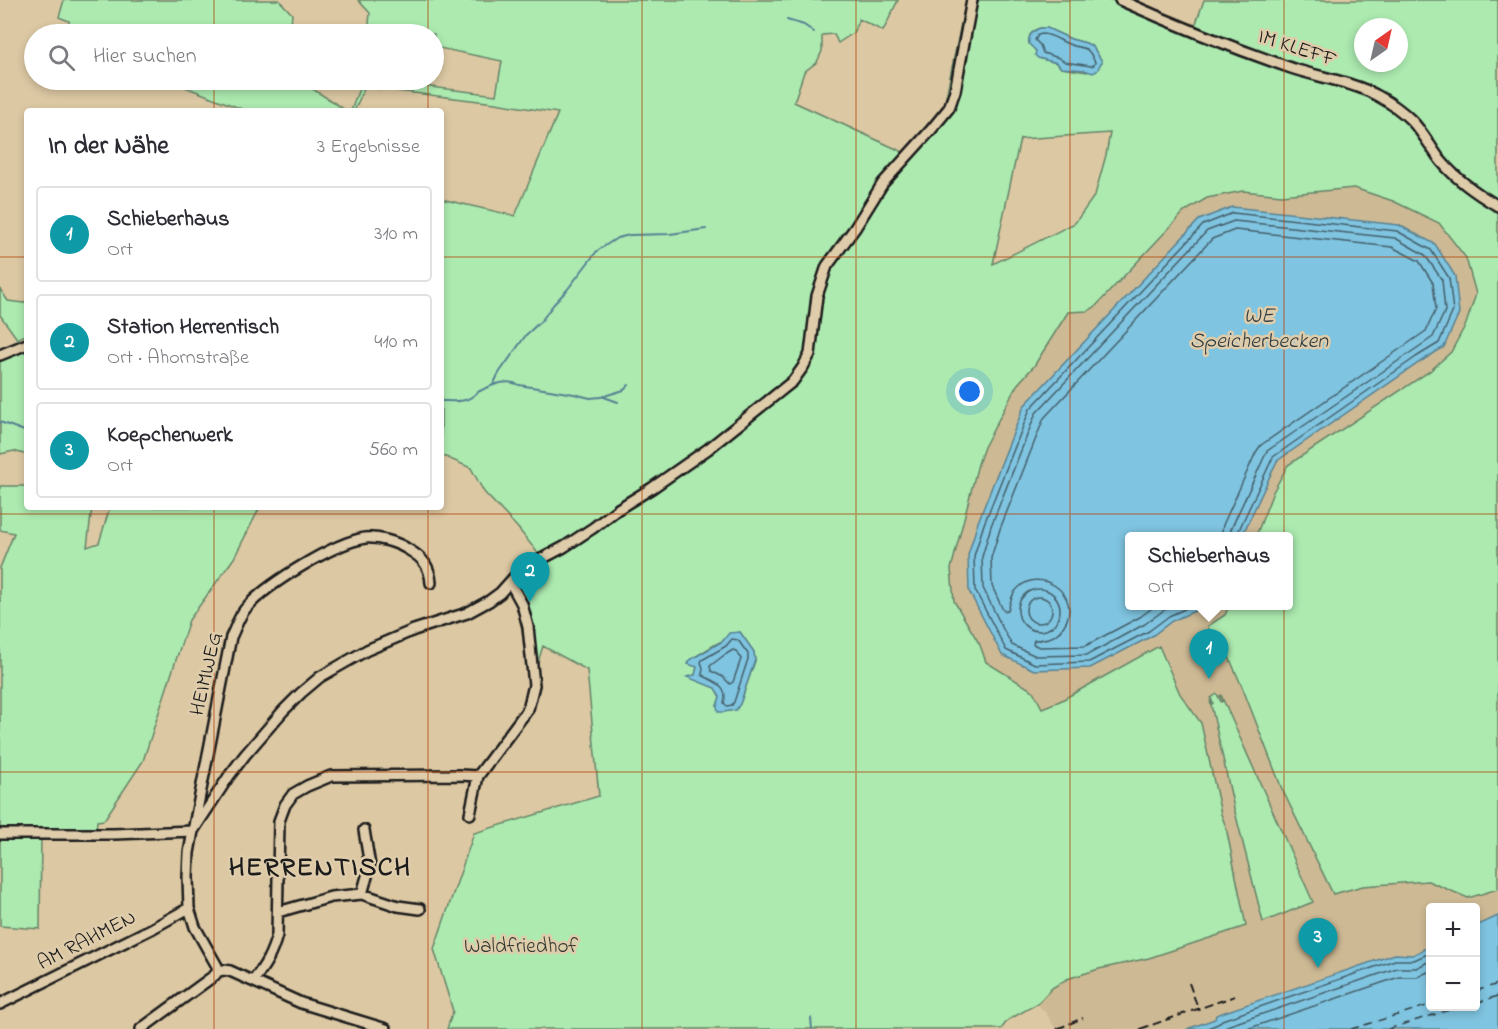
<!DOCTYPE html>
<html lang="de">
<head>
<meta charset="utf-8">
<style>
  :root { --surface:#fff; --page:#f7f7f7; --text:#2b2b33; --muted:#7c7c81; --line:#e1e1e2; --accent:#1a73e8 }
  body { margin:0; font-family:"Indie Flower",sans-serif; background:var(--page); color:var(--text) }
  .controls { position:absolute; right:18px; bottom:18px; display:grid; overflow:hidden; border-radius:6px; box-shadow:0 3px 9px #0003 }
  .controls button { width:54px; height:54px; display:grid; place-items:center; padding:0; border:0; border-bottom:2px solid var(--line); background:var(--surface); color:var(--text); font:30px sans-serif }
  .compass { position:absolute; left:1354px; top:18px; width:54px; height:54px; border-radius:50%; background:var(--surface); box-shadow:0 3px 9px #0003; rotate:34deg }
  .you { position:absolute; left:970px; top:392px; width:21px; height:21px; margin:-15px; border:4px solid #fff; border-radius:50%; background:#1a73e8; box-shadow:0 0 0 9px #1a73e833 }
  .badge { display:grid; place-items:center; width:39px; height:39px; border-radius:50%; background:var(--accent); color:#fff; font-size:20px; font-weight:700 }
  .pin { position:absolute; translate:-50% -50px; filter:drop-shadow(0 2px 3px #0008) }
  .pin::after { content:''; position:absolute; top:32px; width:21px; height:18px; background:inherit; clip-path:polygon(0 0,100% 0,50% 100%) }
  .popup { position:absolute; left:1125px; top:532px; width:168px; height:78px; box-sizing:border-box; display:grid; place-content:center; border-radius:6px; background:var(--surface); filter:drop-shadow(0 2px 4px #0005); font-size:20px; white-space:nowrap; color:var(--muted) }
  .popup b { font-size:22px; color:var(--text) }
  .popup::after { content:''; position:absolute; left:50%; top:100%; margin-left:-12px; border:12px solid transparent; border-top-color:var(--surface) }
  .list { margin:0; padding:0; list-style:none }
  h2 { display:flex; justify-content:space-between; align-items:center; height:78px; margin:0; padding:0 24px; font-size:26px }
  h2 small { font-size:20px; font-weight:400; color:var(--muted) }
  .list li { display:grid; grid-template-columns:39px 1fr auto; gap:18px; align-items:center; box-sizing:border-box; height:96px; margin:0 12px 12px; padding:0 12px; border:2px solid var(--line); border-radius:6px }
  .list b { display:block; font-size:22px; white-space:nowrap }
  .list p { margin:0; font-size:20px; white-space:nowrap; color:var(--muted) }
  .list em { font-size:20px; font-style:normal; color:var(--muted) }
  .icon { flex:none; width:33px; height:33px; fill:none; stroke:currentColor; stroke-width:2; stroke-linecap:round; stroke-linejoin:round }
  .map { position:relative; flex:none; width:1498px; height:1029px; overflow:hidden }
  .search { position:absolute; background:var(--surface); box-shadow:0 3px 9px #0003; left:24px; top:24px; width:420px; height:66px; display:flex; align-items:center; gap:15px; box-sizing:border-box; padding:0 21px; border-radius:33px; color:var(--muted); font-size:22px }
  .panel { position:absolute; background:var(--surface); box-shadow:0 3px 9px #0003; left:24px; top:108px; width:420px; height:402px; border-radius:6px }
  .map>svg:first-child { display:block }
</style>
</head>
<body>
<div class="map">
<svg width="1498" height="1029" viewBox="0 0 1498 1029">
  <rect width="100%" height="100%" fill="#dcc8a3"/>
  <filter id="ink" filterUnits="userSpaceOnUse"><feTurbulence type="fractalNoise" baseFrequency=".0167" numOctaves="2"/><feDisplacementMap in="SourceGraphic" scale="12" xChannelSelector="R" yChannelSelector="G"/><feConvolveMatrix kernelMatrix="1 2 1 2 8 2 1 2 1" color-interpolation-filters="sRGB"/></filter>
  <g filter="url(#ink)">
    <path fill="#cdb994" d="M1354,188L1393,201L1439,223L1451,237L1466,257L1476,294L1466,324L1451,352L1431,371L1288,465L1273,492L1256,536H1130V606H1229L1225,615L1209,626L1217,650L1225,647L1243,689L1282,789L1333,894L1363,886L1428,881L1468,898L1498,889V915L1476,926V908H1430V946L1413,955L1395,954L1216,1015L1215,1019L1187,1029H1056L1046,1013L1037,1004L1052,988L1067,979L1099,969L1149,958L1246,926L1226,827L1221,814L1201,723L1180,694L1159,647L1060,701L1042,708L1033,691L986,662L980,645L954,601L951,569L978,464L984,447L1017,385L1034,366L1068,312L1088,311L1095,307L1184,212L1207,198L1243,191L1281,195Z"/>
    <path fill="#aceab0" stroke="#648366" stroke-width="1.5" fill-rule="evenodd" d="M64,0H279L292,14L290,34H71L69,21L59,17Z
      M358,0H898L883,31L859,19L853,33L838,43L834,34L822,35V51L817,62L804,72L794,102L903,152L944,106L966,0H1139L1135,12L1194,29L1204,0H1498V889L1468,898L1428,881L1363,886L1333,894L1282,789L1243,689L1225,648L1217,650L1208,626L1225,615L1229,606H1288V536H1256L1273,492L1288,465L1430,371L1451,352L1466,324L1476,294L1466,258L1439,223L1393,201L1354,188L1281,195L1243,191L1207,198L1184,212L1095,307L1088,311L1068,312L1034,366L1017,385L984,447L978,464L951,569L954,601L980,645L986,662L1033,691L1042,708L1060,701L1159,646L1180,694L1201,723L1221,814L1226,827L1246,926L1149,958L1099,969L1067,979L1052,988L1037,1004L1008,1020L1001,1029H447L453,1011L434,949L474,833L599,796L587,670L543,646L537,665L532,623L520,587V579L524,575L545,562L517,527L484,492L471,468L441,455V199L515,216L558,113L495,103L365,87L354,111H351L362,80H399L398,83L496,95L502,61L434,47V34H368L370,13ZM1363,27H1399V63H1363ZM1040,28H1047L1071,39L1086,43L1093,47L1102,62L1087,72L1061,68L1057,63L1038,58L1030,35L1035,30ZM1110,133L1106,155L1095,195L1075,223L993,264L1020,139ZM740,632L754,652L755,661L740,704L717,706L720,697L715,688L689,677L695,675L697,667L690,660L716,644Z
      M178,80H299L347,111H247L180,85Z
      M0,289L8,301L23,303L27,301V335L20,337L18,340L0,315Z
      M27,348V455L14,451L0,454V360Z
      M0,486H27V507H92L87,547L99,543L110,507H260L234,558L189,620L143,761L104,820L97,821L96,831L41,833L40,929L0,926V568L14,533L0,530Z
      M1217,694L1221,702L1223,701L1220,696L1221,695L1313,902L1263,922L1234,808L1210,700L1212,704L1213,703L1211,698Z"/>
    <path fill="#7fc4e0" stroke="#578192" stroke-width="1.5" d="M1040,28H1047L1071,39L1086,43L1093,47L1102,61L1097,71L1093,73L1084,70L1061,68L1057,63L1038,58L1035,55L1036,51L1029,44C1027,35 1033,31 1040,28Z
      M1232,207L1399,225L1435,244L1455,276L1459,313L1444,347L1420,362L1277,461L1242,536H1130V606H1206L1172,621L1152,636L1090,668L1034,670L1002,655L969,591L968,555L978,522L1024,406L1199,220Z
      M740,632L754,652L755,660L740,704L736,710L724,712H718L717,706L720,697L715,688L687,677L695,675L697,667L688,664L690,660L723,641L729,633Z
      M1498,916V1029H1187L1215,1019L1216,1015L1395,954L1413,955L1430,946V1006H1476V926Z"/>
    <g fill="none" stroke-linecap="round" stroke-linejoin="round">
      <path stroke="#445f6a" stroke-width="1.5" d="M1042,34C1053,34 1061,42 1071,45C1076,47 1081,47 1086,49C1091,52 1092,57 1095,62L1094,65L1091,66L1065,62L1059,58L1043,53L1040,45L1035,40L1038,35Z
        M1018 610a21 21 0 1 1 42 0a21 21 0 1 1-42 0Z
        M1026 610a13 13 0 1 1 26 0a13 13 0 1 1-26 0Z
        M1155,606L1140,617L1085,646L1039,647L1033,644L1034,640C1045,640 1057,637 1063,627C1086,595 1036,561 1014,593C1011,598 1010,604 1008,610L1005,611L1003,610L992,586L991,558L1000,529L1044,418L1212,239L1235,230L1392,247L1419,261L1433,283L1436,309L1426,331L1261,445L1256,452L1223,525L1221,536
        M1174,606L1164,610L1145,624L1087,655L1036,656L1012,645L1003,629L983,588L982,557L991,526L1036,413L1207,231L1234,221L1395,238L1425,255L1442,280L1445,311L1433,337L1267,451L1231,529L1230,536
        M1191,606L1169,616L1149,631L1089,662L1035,664L1006,650L975,590L974,556L984,524L1030,409L1203,225L1233,213L1397,231L1431,250L1449,278L1453,311L1439,343L1416,357L1273,457L1238,532L1237,536
        M732,639L738,640L748,654V659L734,702L732,705L727,706L724,703C729,685 714,682 702,675L703,668L701,662L702,660L726,646Z
        M733,650L736,651L741,659L733,682L730,684L723,677L711,671L710,666L723,656Z
        M1205,1029L1218,1024L1222,1020L1395,960H1414L1430,953
        M1224,1029L1227,1026L1397,968H1416L1430,961
        M1247,1029L1399,977H1417L1430,971"/>
      <path stroke="#578192" stroke-width="2" d="M787,20L804,25L814,32
        M493,385L499,373L526,335L542,320L553,305L567,290L597,251L617,238L630,235L670,234L706,229
        M604,397L618,402
        M441,401C449,401 458,402 465,400C470,399 474,395 478,392C489,386 507,378 519,385L574,394L590,398L601,397L624,390L629,385
        M0,422L27,432
        M811,1018L812,1029"/>
      <path stroke="#303e43" stroke-width="1.5" stroke-dasharray="8 6" stroke-linecap="butt" d="M1476,991L1498,984
        M1476,1003L1498,996
        M1351,1029L1430,1005
        M1388,1029L1462,1006"/>
      <defs>
        <path id="minor" d="M1120,0C1176,25 1233,48 1291,68C1318,77 1353,82 1378,96C1389,102 1402,111 1411,120C1423,132 1431,148 1441,161C1457,180 1477,194 1498,206
          M0,355L27,344
          M470,814L478,776L528,709L534,685L528,627L522,604L510,582
          M0,834H114L193,831L231,637C236,627 239,616 246,608C267,584 334,543 365,538C379,537 397,542 409,550C423,558 430,567 431,583
          M362,894L370,866L364,830
          M278,912L331,897L362,894L398,906L420,909
          M218,971L217,966L195,927L189,908L188,877L189,853L193,831L229,776L245,755L283,711L301,693L320,677L367,650L414,630L467,613L489,601L500,593L517,574L532,564L564,547L593,528L618,509L652,488L708,449L793,381L803,367L810,354L817,296L827,266L855,228L883,183L931,130L949,108L955,91L972,0
          M218,971L224,970L230,971L301,1003L386,1029
          M253,981C265,966 272,954 277,935L279,821L285,805L293,794L307,786L331,776L460,775L478,776
          M0,1004L153,928L189,908
          M141,1029L215,975L218,971"/>
      </defs>
      <use href="#minor" stroke="#1c1c1c" stroke-width="14"/>
      <use href="#minor" stroke="#dfccaa" stroke-width="9"/>
      <path stroke="#1c1c1c" stroke-width="2" stroke-dasharray="9 4.5" stroke-linecap="butt" d="M1189,983L1199,1011
        M1057,1029L1083,1018
        M1140,1029L1235,996"/>
    </g>
  </g>
  <path fill="none" stroke="#b54a10" stroke-width="1.5" stroke-opacity="0.55" d="M214,0V34M428,0V34M642,0V1029M856,0V1029M1070,0V1029M1284,0V1029M214,80V111M428,80V111M0,257H27M441,257H1498M214,507V1029M428,507V1029M0,514H1498M0,772H1498"/>
  <g text-anchor="middle" dominant-baseline="central" stroke-width="5" stroke-linejoin="round" paint-order="stroke">
    <g font-size="21" fill="#1c1c1c" stroke="#dfccaa">
      <text transform="translate(1297 49) rotate(18)">IM KLEFF</text>
      <text transform="translate(207 674) rotate(-77)">HEIMWEG</text>
      <text transform="translate(87 941) rotate(-27)">AM RAHMEN</text>
    </g>
    <g font-size="21" fill="#323b32" stroke="#dfccaa">
      <text x="521" y="947">Waldfriedhof</text>
    </g>
    <g font-size="22" font-style="italic" fill="#303e43" stroke="#dfccaa">
      <text x="1259" y="317">WE<tspan x="1259" dy="25">Speicherbecken</tspan></text>
    </g>
    <g font-size="27" font-weight="bold" letter-spacing="1.5" fill="#1c1c1c" stroke="#dfccaa">
      <text x="320" y="868">HERRENTISCH</text>
    </g>
  </g>
</svg>
<div class="controls">
<button>+</button>
<button>−</button>
</div>
<svg class="compass" viewBox="-18 -18 36 36"><path d="M0-13l5 13h-10z" fill="#e53935"/><path d="M0 13l5-13h-10z" fill="#7c7c81"/></svg>
<div class="you"></div>
<div class="pin badge" style="left:1209px;top:679px;background:#0f9aa8">1</div>
<div class="popup"><b>Schieberhaus</b>Ort</div>
<div class="pin badge" style="left:530px;top:602px;background:#0f9aa8">2</div>
<div class="pin badge" style="left:1318px;top:968px;background:#0f9aa8">3</div>
<div class="search"><svg class="icon" aria-label="search" viewBox="0 0 24 24"><circle cx="10" cy="10" r="6"/><path d="M15 15l6 6"/></svg>Hier suchen</div>
<section class="panel">
<h2>In der Nähe<small>3 Ergebnisse</small></h2>
<ul class="list">
<li><span class="badge" style="background:#0f9aa8">1</span><div><b>Schieberhaus</b><p>Ort</p></div><em>310 m</em></li>
<li><span class="badge" style="background:#0f9aa8">2</span><div><b>Station Herrentisch</b><p>Ort · Ahornstraße</p></div><em>410 m</em></li>
<li><span class="badge" style="background:#0f9aa8">3</span><div><b>Koepchenwerk</b><p>Ort</p></div><em>560 m</em></li>
</ul>
</section>
</div>
</body>
</html>
